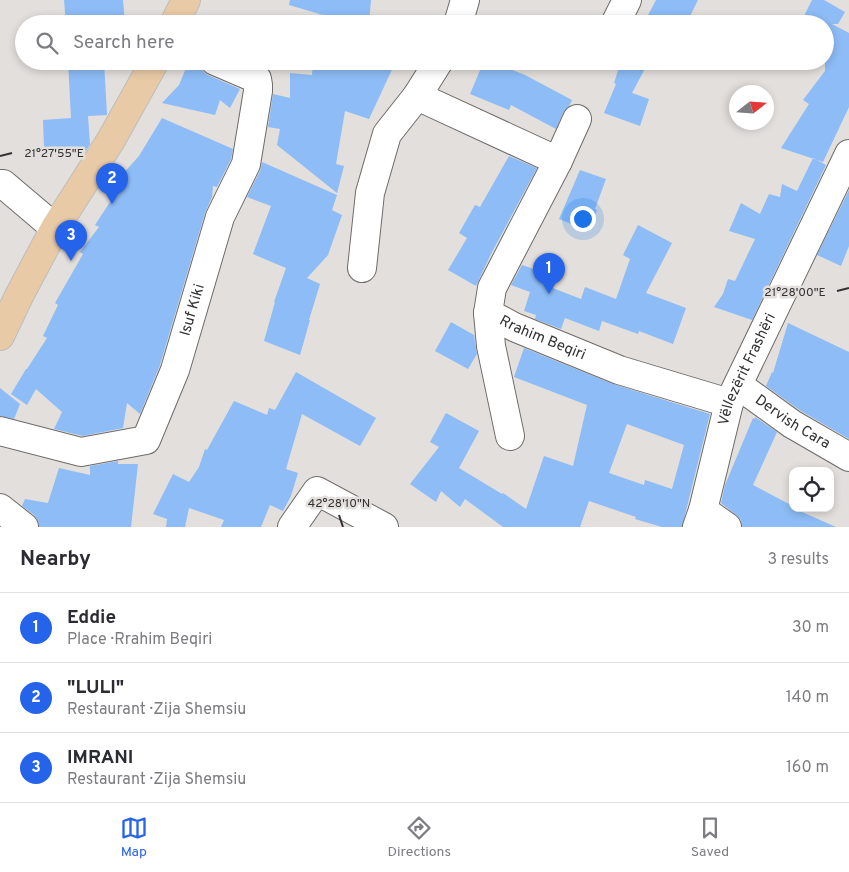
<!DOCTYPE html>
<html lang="en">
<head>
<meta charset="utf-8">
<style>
  :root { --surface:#fff; --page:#f2f2f3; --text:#2b2b33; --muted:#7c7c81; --line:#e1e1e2; --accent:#2563eb }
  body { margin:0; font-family:Overpass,sans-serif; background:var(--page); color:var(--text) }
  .controls { position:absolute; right:15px; bottom:15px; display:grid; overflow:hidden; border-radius:10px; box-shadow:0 2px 8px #0003 }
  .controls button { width:45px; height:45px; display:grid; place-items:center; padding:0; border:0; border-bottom:1px solid var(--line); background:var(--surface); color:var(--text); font:25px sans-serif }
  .compass { position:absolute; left:729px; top:85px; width:45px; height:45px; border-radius:50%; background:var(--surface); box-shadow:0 2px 8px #0003; rotate:73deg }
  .you { position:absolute; left:582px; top:218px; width:18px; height:18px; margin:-12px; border:4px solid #fff; border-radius:50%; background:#1a73e8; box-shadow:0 0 0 8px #1a73e833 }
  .badge { display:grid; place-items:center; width:32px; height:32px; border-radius:50%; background:var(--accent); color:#fff; font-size:16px; font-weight:700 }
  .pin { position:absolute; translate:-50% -41px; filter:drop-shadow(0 1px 2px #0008) }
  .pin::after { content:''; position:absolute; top:26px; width:18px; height:15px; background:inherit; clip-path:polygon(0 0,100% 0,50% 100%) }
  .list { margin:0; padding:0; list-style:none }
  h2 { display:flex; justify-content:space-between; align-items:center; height:65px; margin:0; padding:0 20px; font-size:21px }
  h2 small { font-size:16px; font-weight:400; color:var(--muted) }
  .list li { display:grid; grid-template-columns:32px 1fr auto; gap:15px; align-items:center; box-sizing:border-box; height:70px; padding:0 20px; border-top:1px solid var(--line) }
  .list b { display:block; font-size:19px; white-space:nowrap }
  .list p { margin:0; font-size:16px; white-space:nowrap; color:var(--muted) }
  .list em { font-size:16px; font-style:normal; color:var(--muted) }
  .icon { flex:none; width:28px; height:28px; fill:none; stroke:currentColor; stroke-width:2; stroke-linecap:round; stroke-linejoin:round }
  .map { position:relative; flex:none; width:849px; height:527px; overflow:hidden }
  .search { position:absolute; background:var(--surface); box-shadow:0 2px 8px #0003; left:15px; right:15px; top:15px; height:55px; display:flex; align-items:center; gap:12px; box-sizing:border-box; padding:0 18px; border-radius:28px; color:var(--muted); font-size:19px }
  .sheet { height:275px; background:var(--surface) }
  nav { display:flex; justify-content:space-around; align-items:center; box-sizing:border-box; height:70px; border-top:1px solid var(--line); background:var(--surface); font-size:14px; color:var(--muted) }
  nav a { display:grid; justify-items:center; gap:2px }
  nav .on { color:var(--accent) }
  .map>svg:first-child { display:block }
</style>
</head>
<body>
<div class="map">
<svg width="849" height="527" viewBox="0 0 849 527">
  <rect width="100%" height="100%" fill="#e2dfdc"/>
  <path fill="#8dbcf6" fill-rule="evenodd" d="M64,0H123L125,24H66Z
    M290,0H371L369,24H321L323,15L289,5Z
    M656,0H698L686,24H659L647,17Z
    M812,0H824L845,12L838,24H832L849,33V107L823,162L781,148L809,104L803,100L825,71V24H800Z
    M68,61H104L107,115L88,116L90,144L86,151L68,152L67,147L44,148L43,120L71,118Z
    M189,61H200L202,70L208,75L240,89L230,108L220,100L215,115L162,103L179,85Z
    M313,61H396L369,119L345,111L336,164L344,166L337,193L277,145L280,129L268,127L273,94L290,98V73L312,75Z
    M484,61H490L525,75L572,100L569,106L563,113L556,129L511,105L509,110L470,94Z
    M621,61H649L632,93L649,99L640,126L604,113L616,84L614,83Z
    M162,118L233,149L231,159L217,187L213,186L212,197L205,213L160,365L140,414L127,403L123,428L83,436L54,429L62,412L36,389L27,405L11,394L26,369H27L47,338L43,336L58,305L55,303L83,254L80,252L99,227L95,225L125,179L121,176L139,156Z
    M509,156L537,168L491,254L476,286L448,270L467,238L459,233L475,205L480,207Z
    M813,158L826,165L752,320L714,307L723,294L728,279L735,281L755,239L729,231L741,203L760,214L769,194L780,197L782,184L797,191Z
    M262,162L337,195L332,210L342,215L328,255L307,278L320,284L309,320H310L300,355L264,341L275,302H274L286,268L253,254L271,206L247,197L260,171Z
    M580,170L606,179L595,209L597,210L588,231L559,219Z
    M849,190V246L841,266L817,255Z
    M638,225L672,243L646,293L686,308L673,344L639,331L638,334L602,321L599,331L565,318L561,329L535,319L536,315L524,311L530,292L511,285L522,265L549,274L545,285L581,299L585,287L616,299L630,259L623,255Z
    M451,322L474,335L477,354L468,369L435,351Z
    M788,323L849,352V439L801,411L766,386L772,372L773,373Z
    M524,348L613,384L710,414L682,527H662L635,519L636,517L589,501L580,527H503L465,499L460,507L441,491L436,502L410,484L439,447L430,442L446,413L479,431L459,468L502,494L503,493L526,509L544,456L573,466L587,405L514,377ZM627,424L684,445L672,489L645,480L644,485L609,473Z
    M296,372L376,418L360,446L302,414L286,469L298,473L291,496L283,511L270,505L261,527H221L224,520L189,508L185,527H166L167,519L153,514L173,474L189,482L199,467L205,449L207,450L234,401L267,415L269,408L275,410Z
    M0,388L20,404L14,419L0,416Z
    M755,417L777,432L753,485L791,505L790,506L793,508L836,527H742L741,520L736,515L721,503L725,485L753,418L755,419Z
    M118,461V464H138L131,527H39L38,521L34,515L22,506L25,499L48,503L59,468L90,475V466Z"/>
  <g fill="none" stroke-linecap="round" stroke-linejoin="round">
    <defs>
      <g id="minor">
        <path d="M458,24L465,0"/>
        <path d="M615,24L627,0"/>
        <path d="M417,96L439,61"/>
        <path d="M558,161L577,119"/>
        <path d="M0,184H3L55,228"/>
        <path id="s1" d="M362,268L370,193L387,134L417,96L558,161L492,288L488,313L514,327L619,370L729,403"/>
        <path d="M488,313L491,346L510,436"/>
        <path id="s2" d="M738,385L792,424L849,457"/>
        <path id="s3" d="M0,431L81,452L146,440L175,370L220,217L246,164L258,91V85L257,79L215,61"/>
        <path d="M0,508L24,527"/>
        <path d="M703,510L727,527"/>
        <path d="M292,527L317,491L384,527"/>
        <path id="s4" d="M697,527L703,510L729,403L849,154"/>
      </g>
      <path id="major" d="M174,24L186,0
        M0,336L19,296L55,228L111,140L155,61"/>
    </defs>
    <use href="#minor" stroke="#6e6b69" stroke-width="30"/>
    <use href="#major" stroke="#bebdbd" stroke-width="30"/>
    <use href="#minor" stroke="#fff" stroke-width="28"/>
    <use href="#major" stroke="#e9caa6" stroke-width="28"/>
  </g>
  <path fill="none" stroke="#333231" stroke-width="2" d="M0,156L12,153M837,291L849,288M339,515L343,527"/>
  <g text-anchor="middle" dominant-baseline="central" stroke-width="5" stroke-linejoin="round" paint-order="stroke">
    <g font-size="15" fill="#333231" stroke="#e2dfdc">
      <text stroke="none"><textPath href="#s3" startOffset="288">Isuf Kiki</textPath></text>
      <text stroke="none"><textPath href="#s1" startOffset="569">Rrahim Beqiri</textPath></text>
      <text stroke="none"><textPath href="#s4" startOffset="166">Vëllezërit Frashëri</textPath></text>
      <text stroke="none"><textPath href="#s2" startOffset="66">Dervish Cara</textPath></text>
    </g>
  </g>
  <g font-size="12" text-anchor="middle" fill="#333231" stroke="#e2dfdc" stroke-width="5" stroke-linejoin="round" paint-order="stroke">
    <text x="54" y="157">21°27'55"E</text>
    <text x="795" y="296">21°28'00"E</text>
    <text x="339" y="507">42°28'10"N</text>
  </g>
</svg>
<div class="controls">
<button><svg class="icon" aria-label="locate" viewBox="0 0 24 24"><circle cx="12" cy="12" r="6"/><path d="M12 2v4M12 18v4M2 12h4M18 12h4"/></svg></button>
</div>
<svg class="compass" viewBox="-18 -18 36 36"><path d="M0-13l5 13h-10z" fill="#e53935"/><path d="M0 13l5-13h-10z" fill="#7c7c81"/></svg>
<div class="you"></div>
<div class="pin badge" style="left:549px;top:294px">1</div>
<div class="pin badge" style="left:112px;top:204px">2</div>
<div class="pin badge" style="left:71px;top:261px">3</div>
<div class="search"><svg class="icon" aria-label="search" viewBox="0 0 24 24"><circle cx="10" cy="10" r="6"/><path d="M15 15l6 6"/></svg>Search here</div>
</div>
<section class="sheet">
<h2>Nearby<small>3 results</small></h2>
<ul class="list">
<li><span class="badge">1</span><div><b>Eddie</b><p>Place · Rrahim Beqiri</p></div><em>30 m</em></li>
<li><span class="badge">2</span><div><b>&quot;LULI&quot;</b><p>Restaurant · Zija Shemsiu</p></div><em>140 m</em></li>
<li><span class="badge">3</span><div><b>IMRANI</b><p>Restaurant · Zija Shemsiu</p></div><em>160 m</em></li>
</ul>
</section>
<nav>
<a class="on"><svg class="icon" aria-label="map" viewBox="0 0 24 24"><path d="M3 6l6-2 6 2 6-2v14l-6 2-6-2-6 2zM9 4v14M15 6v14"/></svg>Map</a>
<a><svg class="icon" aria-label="directions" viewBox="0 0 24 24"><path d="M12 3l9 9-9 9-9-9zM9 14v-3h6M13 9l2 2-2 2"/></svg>Directions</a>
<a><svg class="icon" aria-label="saved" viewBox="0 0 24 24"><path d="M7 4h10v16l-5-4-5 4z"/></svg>Saved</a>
</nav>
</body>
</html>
